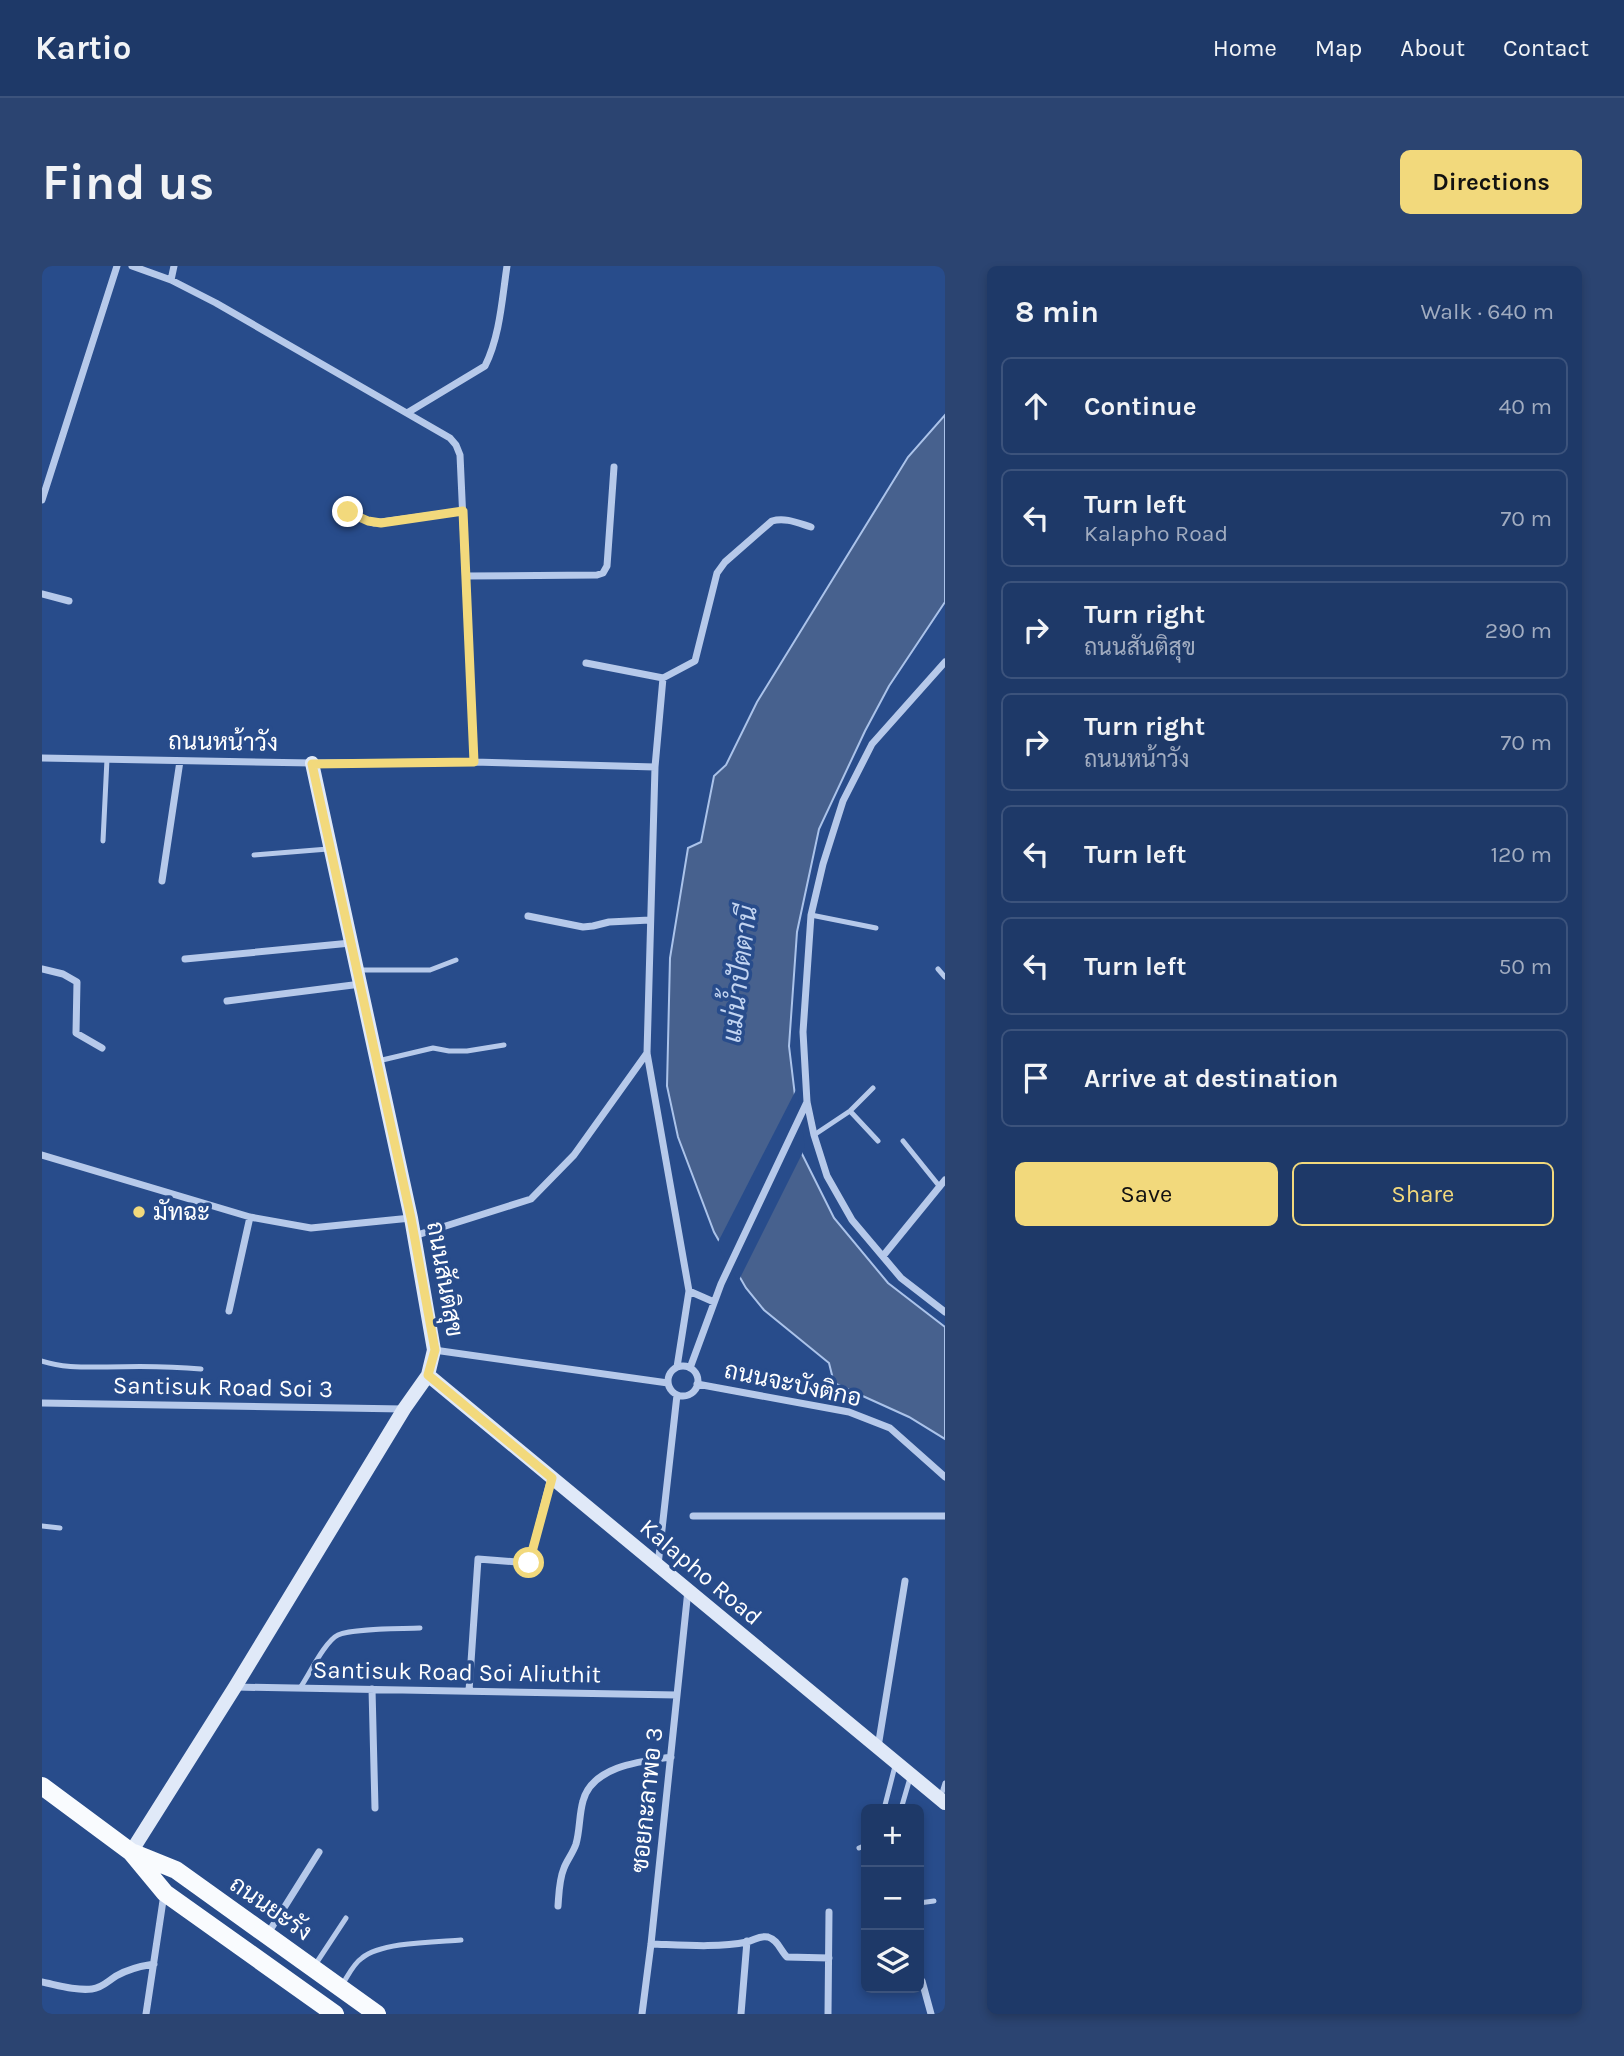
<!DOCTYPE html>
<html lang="en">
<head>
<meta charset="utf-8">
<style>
  :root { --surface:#1e3968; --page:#2b4471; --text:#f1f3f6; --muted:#a1acc0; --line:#3c537c; --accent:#f2d97c }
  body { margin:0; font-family:Karla,Sarabun,sans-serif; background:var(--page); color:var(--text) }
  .controls { position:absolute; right:21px; bottom:21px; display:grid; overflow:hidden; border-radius:10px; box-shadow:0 4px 10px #0003 }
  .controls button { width:63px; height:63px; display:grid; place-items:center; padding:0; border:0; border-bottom:2px solid var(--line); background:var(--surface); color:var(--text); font:35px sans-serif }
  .stop { position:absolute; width:21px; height:21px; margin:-16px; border:5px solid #f2d97c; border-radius:50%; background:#fff }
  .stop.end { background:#f2d97c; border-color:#fff; box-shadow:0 2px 7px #0008 }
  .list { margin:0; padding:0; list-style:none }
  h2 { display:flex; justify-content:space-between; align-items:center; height:91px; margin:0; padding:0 28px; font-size:30px }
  h2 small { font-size:23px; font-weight:400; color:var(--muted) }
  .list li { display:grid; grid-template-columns:46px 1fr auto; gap:21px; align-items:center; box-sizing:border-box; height:98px; margin:0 14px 14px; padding:0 14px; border:2px solid var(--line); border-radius:10px }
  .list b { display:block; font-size:26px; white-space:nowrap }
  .list p { margin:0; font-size:23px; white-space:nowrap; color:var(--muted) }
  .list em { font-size:23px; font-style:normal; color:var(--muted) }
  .actions { display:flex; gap:14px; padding:21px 28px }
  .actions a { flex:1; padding:16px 0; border:2px solid var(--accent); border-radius:10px; text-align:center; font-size:24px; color:var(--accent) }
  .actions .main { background:var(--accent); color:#111 }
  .icon { flex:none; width:38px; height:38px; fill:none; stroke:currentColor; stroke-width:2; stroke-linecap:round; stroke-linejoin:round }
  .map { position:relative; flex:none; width:903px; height:1748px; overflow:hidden; border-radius:10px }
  header { display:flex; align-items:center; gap:42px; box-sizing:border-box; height:98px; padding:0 35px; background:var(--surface); border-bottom:2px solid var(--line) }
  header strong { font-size:33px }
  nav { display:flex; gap:38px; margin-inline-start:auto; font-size:24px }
  .intro { display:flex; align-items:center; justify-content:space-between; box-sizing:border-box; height:168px; padding:0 42px }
  h1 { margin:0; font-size:49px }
  .button { padding:18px 32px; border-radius:10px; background:var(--accent); color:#111; font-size:24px; font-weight:700 }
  main { display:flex; gap:42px; padding:0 42px }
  aside { flex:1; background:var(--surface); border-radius:10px; box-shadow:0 4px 10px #0003 }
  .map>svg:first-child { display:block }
</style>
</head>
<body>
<header>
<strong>Kartio</strong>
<nav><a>Home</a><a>Map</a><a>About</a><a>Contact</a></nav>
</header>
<div class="intro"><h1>Find us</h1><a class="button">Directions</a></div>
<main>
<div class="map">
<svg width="903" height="1748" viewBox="0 0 903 1748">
  <rect width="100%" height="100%" fill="#284c8b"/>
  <path fill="#47618e" stroke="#abc3ea" stroke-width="2" d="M903,149V336L847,420L823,465L777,563L755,666L747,780L760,888L792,952L846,1017L903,1061V1173L867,1151L792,1117L787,1097L722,1044L704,1022L672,966L636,871L625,820L628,692L646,582L659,576L672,510L684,499L715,436L866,191Z"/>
  <path fill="#284c8b" d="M755,822L763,882L696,1016L675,978Z"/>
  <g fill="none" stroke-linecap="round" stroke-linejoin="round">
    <path stroke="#b6c9ea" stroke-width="5" d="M61,575L65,493
      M212,589L286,583
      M769,649L834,662
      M896,703L903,711
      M315,704H388L414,694
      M336,795L391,782L407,785H425L462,779
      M808,845L836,875
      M772,869L808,845L831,822
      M861,875L898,921
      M0,1095C21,1102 43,1101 65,1101C97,1100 127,1100 159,1103
      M0,1260L18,1262
      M258,1422C267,1409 283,1375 296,1369C311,1362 360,1363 378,1362
      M899,1530L903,1517
      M842,1543L853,1500
      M859,1543L868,1512
      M817,1582L824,1579
      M877,1637L892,1635
      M273,1699L304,1652
      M300,1719C306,1710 311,1698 320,1692C339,1676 394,1676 419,1674"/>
    <path stroke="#b6c9ea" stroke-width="7" d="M90,0L129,14L174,37L408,172L414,179L418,189L432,496
      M129,14L132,0
      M365,147L443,100C458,70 460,33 465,0
      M0,234L75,0
      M297,238L306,246L332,257L421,245
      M424,310L555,309L561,307L565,300L572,201
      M0,328L27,335
      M903,396L830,478L801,535L781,598L769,649L761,766L765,836L772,869L785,910L810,954L859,1012L903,1046
      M544,397L621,412
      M0,492L270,497L432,496L613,501
      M120,615L138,495
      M486,650L541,661L551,660L567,656L608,654
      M143,693L309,677
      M0,703L21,708L35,716L34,767L60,782
      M185,735L319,718
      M0,889L208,951L269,962L369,952
      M372,970L489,933L532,889L605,787
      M841,990L903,914
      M647,1025L672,1036
      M187,1045L208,951
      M392,1084L626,1117
      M626 1115a15 15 0 1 1 30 0a15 15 0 1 1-30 0Z
      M635,1101L647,1025L605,787L613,501L621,412L653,395L675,307L683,296L730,255C743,251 756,257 769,261
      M648,1102L679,1018L765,836
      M655,1118L807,1146L848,1162L903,1211
      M0,1137L361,1143
      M651,1250H903
      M616,1299L635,1129
      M193,1421L635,1429
      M330,1423L333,1542
      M427,1425L436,1293L487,1297L509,1212
      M836,1481L863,1315
      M516,1640C517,1627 517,1614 522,1602C525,1594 531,1587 534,1578C538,1564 537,1549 541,1535C550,1500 600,1495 629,1491
      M225,1669L277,1586
      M609,1678C639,1679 676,1682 705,1676C713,1674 718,1669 726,1671C736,1674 738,1684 745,1691L787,1692
      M880,1715L889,1748
      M0,1716C15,1719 34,1725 50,1723C60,1722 66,1715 74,1710C86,1703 99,1700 112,1698
      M104,1748L122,1628
      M600,1748L609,1678L646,1324
      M699,1748L705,1675
      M786,1748L787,1646"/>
    <path stroke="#e0e9f8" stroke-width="14" d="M386,1109L903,1537
      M89,1586L193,1421L362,1143L386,1109L392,1084L369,952L270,497"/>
    <path stroke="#f9fbfe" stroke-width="18" d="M0,1520L89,1586L123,1627L293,1748
      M92,1587L134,1604L335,1748"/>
  </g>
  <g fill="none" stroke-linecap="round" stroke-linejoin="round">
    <path stroke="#f2d97c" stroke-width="9" d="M306,246L326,255L339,257L421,245L432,496L270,498L369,952L393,1084L386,1109L510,1212L487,1297"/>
  </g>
  <circle fill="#f2d97c" stroke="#284c8b" stroke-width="2.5" cx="97" cy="946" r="7"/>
  <g text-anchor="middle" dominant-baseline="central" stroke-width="7" stroke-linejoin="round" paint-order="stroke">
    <g font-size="24" fill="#fff" stroke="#284c8b">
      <text transform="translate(181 476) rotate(1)">ถนนหน้าวัง</text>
      <text transform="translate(403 1013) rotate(80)">ถนนสันติสุข</text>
      <text transform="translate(751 1118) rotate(12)">ถนนจะบังติกอ</text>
      <text transform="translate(181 1121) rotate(1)">Santisuk Road Soi 3</text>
      <text transform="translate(659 1306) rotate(40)">Kalapho Road</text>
      <text transform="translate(415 1406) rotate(1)">Santisuk Road Soi Aliuthit</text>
      <text transform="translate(605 1534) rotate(-84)">ซอยกะลาพอ 3</text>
      <text transform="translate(229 1642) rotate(35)">ถนนยะรัง</text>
    </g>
    <g font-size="24" fill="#fff" stroke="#284c8b" text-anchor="start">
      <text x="111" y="946">มัทฉะ</text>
    </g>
    <g font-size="26" font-style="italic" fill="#c2d4f1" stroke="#284c8b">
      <text transform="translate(698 708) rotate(-83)">แม่น้ำปัตตานี</text>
    </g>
  </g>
</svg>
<div class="controls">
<button>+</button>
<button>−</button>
<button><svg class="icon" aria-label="layers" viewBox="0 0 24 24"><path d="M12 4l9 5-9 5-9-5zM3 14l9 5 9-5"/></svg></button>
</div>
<div class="stop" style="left:487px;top:1297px"></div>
<div class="stop end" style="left:306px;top:246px"></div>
</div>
<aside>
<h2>8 min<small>Walk · 640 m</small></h2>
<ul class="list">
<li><svg class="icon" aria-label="ahead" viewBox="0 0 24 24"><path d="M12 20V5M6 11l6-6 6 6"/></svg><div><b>Continue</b></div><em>40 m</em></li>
<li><svg class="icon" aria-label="left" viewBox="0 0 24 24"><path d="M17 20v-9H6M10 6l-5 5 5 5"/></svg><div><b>Turn left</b><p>Kalapho Road</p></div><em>70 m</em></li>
<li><svg class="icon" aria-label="right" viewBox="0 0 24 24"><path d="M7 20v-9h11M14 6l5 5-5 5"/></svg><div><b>Turn right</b><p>ถนนสันติสุข</p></div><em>290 m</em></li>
<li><svg class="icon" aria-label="right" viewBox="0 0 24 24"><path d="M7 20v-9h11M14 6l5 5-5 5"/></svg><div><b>Turn right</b><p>ถนนหน้าวัง</p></div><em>70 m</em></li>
<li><svg class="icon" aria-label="left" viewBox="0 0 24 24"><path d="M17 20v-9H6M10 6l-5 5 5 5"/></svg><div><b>Turn left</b></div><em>120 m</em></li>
<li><svg class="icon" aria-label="left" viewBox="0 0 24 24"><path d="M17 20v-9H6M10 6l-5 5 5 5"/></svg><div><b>Turn left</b></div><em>50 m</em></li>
<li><svg class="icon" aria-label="arrive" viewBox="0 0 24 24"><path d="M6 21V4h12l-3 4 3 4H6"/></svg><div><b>Arrive at destination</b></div></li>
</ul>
<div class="actions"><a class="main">Save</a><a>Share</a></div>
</aside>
</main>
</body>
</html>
